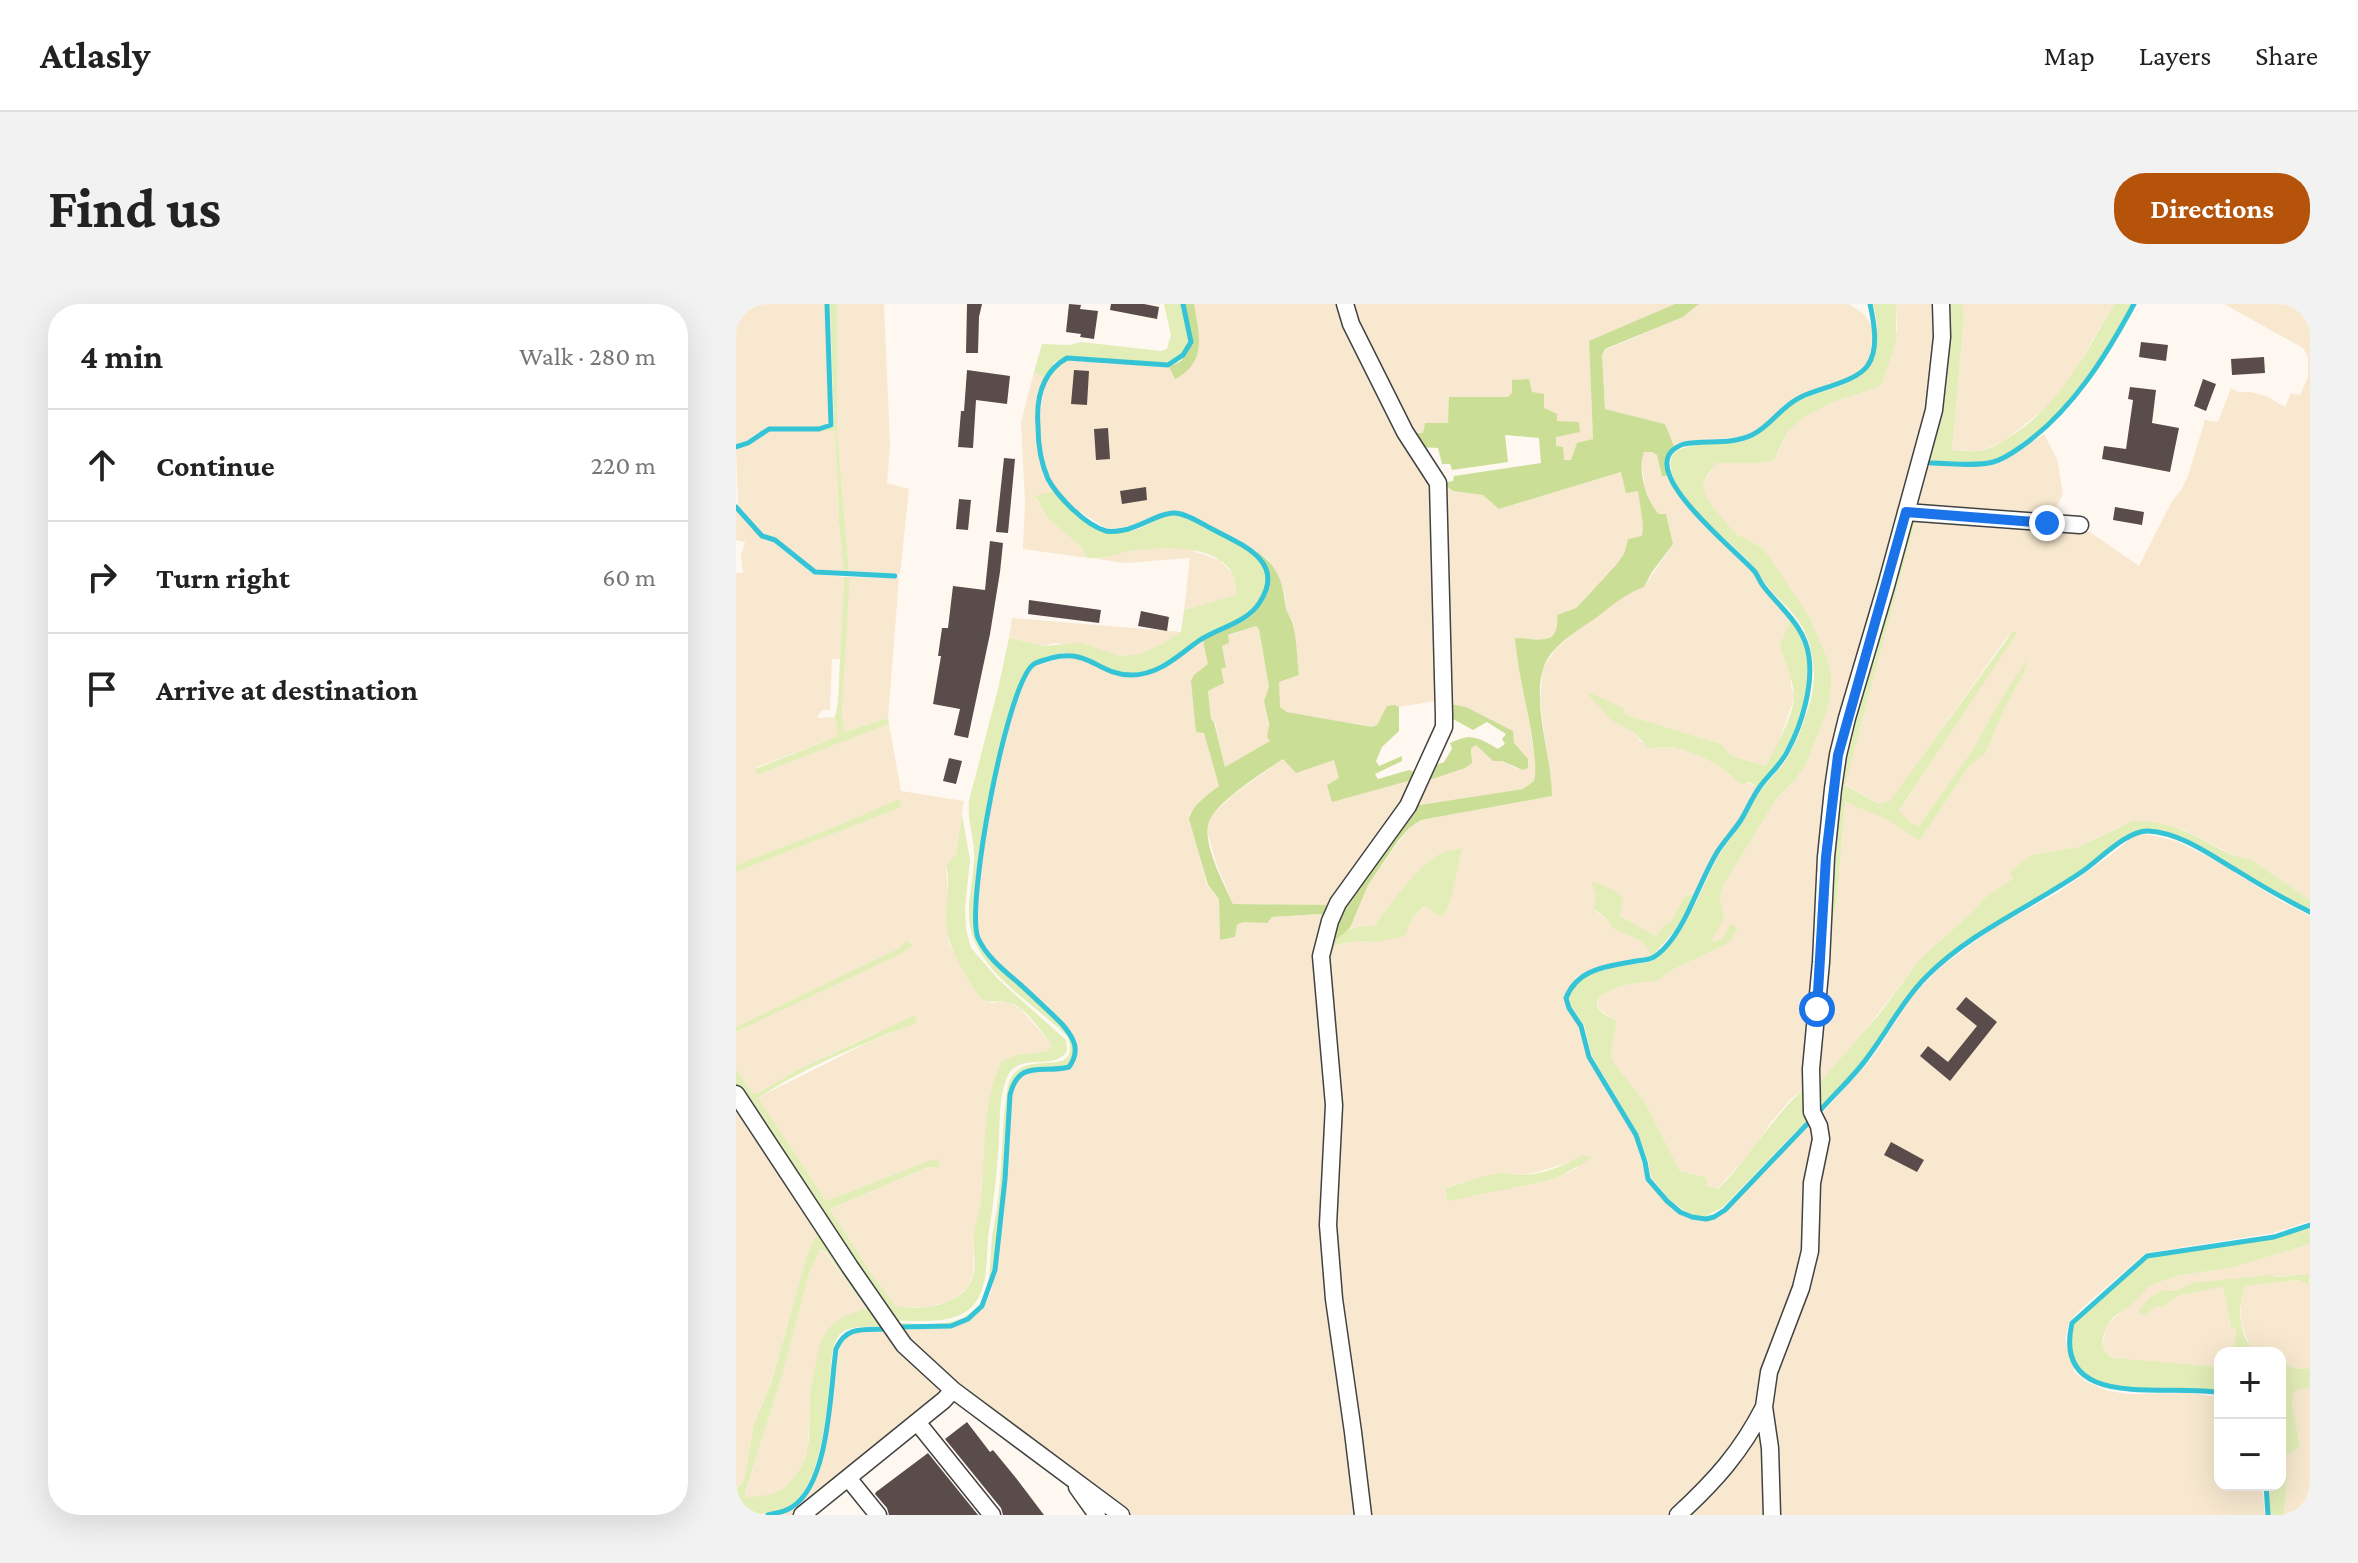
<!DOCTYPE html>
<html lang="en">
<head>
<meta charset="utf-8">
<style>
  :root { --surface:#fff; --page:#f2f2f2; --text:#222; --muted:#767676; --line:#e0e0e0; --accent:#b45309 }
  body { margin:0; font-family:"Crimson Pro",serif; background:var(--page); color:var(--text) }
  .controls { position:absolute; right:24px; bottom:24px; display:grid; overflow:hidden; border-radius:16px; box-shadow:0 8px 32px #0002 }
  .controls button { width:72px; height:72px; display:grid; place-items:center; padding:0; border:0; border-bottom:2px solid var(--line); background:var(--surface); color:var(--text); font:40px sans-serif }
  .stop { position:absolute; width:24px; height:24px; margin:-18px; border:6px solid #1a73e8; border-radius:50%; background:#fff }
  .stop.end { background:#1a73e8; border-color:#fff; box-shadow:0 2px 8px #0008 }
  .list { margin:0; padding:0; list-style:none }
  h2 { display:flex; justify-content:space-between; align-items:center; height:104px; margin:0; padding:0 32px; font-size:34px }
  h2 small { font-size:26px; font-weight:400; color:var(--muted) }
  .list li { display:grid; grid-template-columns:52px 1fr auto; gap:24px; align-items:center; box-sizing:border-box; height:112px; padding:0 32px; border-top:2px solid var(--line) }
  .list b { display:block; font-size:30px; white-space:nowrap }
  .list em { font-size:26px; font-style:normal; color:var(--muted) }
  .icon { flex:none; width:44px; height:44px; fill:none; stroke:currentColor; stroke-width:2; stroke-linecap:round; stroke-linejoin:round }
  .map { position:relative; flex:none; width:1574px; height:1211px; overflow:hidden; border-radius:32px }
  header { display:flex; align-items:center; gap:48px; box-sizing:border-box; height:112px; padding:0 40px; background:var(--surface); border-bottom:2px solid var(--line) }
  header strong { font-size:38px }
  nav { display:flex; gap:44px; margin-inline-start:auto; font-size:28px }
  .intro { display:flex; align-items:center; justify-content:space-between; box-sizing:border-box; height:192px; padding:0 48px }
  h1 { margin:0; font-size:56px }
  .button { padding:20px 36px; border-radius:32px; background:var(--accent); color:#fff; font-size:28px; font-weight:700 }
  main { display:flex; gap:48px; padding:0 48px }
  aside { flex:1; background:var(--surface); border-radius:32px; box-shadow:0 8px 32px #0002 }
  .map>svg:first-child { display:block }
</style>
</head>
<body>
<header>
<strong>Atlasly</strong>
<nav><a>Map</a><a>Layers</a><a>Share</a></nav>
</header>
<div class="intro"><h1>Find us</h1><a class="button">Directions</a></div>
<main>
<aside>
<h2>4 min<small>Walk · 280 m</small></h2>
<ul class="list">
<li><svg class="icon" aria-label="ahead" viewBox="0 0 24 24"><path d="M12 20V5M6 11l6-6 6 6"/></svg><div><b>Continue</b></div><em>220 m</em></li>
<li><svg class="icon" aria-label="right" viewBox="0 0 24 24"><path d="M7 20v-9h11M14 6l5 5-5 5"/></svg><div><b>Turn right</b></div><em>60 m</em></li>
<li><svg class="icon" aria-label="arrive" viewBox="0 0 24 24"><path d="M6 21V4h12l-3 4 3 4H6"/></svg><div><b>Arrive at destination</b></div></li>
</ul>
</aside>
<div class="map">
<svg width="1574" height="1211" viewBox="0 0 1574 1211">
  <rect width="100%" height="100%" fill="#fff8f1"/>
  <path fill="#f7e8cf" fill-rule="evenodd" d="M0,0H89L93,120L82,123H32L11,137L0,141Z
    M101,0H148L154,142L151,179L173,185L164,270L113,268L101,125Z
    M458,0H606L694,172L705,396L663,403L659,401L641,421L636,423L551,408L544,403L542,392L543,378L563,371L557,318L551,308L549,291L532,255L498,234L449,210L436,207L398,222L371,225L338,204L325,191L313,173L307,151L303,121L308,82L313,70L321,62L331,56L433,63L439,75L458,59L463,44Z
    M617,0H939L853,38L857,135L835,156H827V143L820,142L821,117L808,104L796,88L776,76V89L773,93L687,129H676L634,39L620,18Z
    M963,0H1113L1128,10L1137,23L1134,53L1131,60L1125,67L1107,76L1066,90L1049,100L1032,117L1015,130L1004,133L956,137L938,142L929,120L869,105L866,51L869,46L947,13Z
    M1160,0H1201L1198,79L1107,413L1072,781L1055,795L1035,818L1015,848L981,885L969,882L971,874L944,867L910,800L877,757L875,749L881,718L864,706L861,700L862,695L870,687L880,684L910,676L919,678L938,665L993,639L986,635L974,639L988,614L984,592L988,580L1041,494L1059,476L1070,460L1087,418L1093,398L1095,369L1091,354L1073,312L1028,245L1006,233H1003L988,219L967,188V179L980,159L1041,151L1051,128L1068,113L1097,98L1140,84L1146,79L1161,25Z
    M1226,0H1378L1329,83L1312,102L1268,137L1248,146L1237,147L1216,146L1228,12Z
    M1488,0H1574V596L1514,555L1503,554L1448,526L1406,517L1383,523L1342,543L1296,551L1278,575L1246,596L1243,602L1184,655L1119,740L1085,777L1079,774L1089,655L1101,598L1109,498L1152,516L1180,535H1185L1233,462L1249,450L1271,399L1288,369L1291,358L1262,400L1237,445L1183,522L1175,519L1163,508L1280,329L1271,333L1154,498L1143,500L1109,480L1181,211L1348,224L1403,262L1436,197L1445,186L1452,172L1469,116L1482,118L1495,84L1502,88H1514L1530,92L1549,103L1555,89L1564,91L1572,73V53L1567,44Z
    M298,68L308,74L301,102L300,121L303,151L310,173L318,187L299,193L312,214L345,243L352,254L287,245L289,197L285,118Z
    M33,127H99L103,213L101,216L103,221L108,268L80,266L40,234L27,230L2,201L0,146L13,141Z
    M1308,130L1321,155L1327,190L1314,216L1181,205L1193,161L1262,160Z
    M908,148H916L921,151L926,172H931L948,198L965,219L1017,269L1027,284L1055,316L1043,342L1055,370V383L1059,392L1040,446L1029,462L996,452L985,440L890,411L851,388L875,415L898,428L905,438L924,444L937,443L962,451L985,463L995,472L1022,483L1003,516L980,546L959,590L949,592L935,617L927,622L920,632L884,612L860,590L858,605L863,610L871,615L876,624L909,638L914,644L915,653L870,661L840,673L828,694L831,704L844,723L851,753L898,832L911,876L930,898L943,909L963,917H971L990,907L1076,817L1079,823L1067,965L1024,1098L1000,1142L937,1211H631L596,917L591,682L596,648L599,641L620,637L641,638L672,622L681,608L690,602L706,612L711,605L720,562L727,546L703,551L692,559L652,603L638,622L614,624L632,581L673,524L685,516L816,492L804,395L807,363L819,346L837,329L891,289L908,283L937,240L930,210H923L916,203L909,183L905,154ZM847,851L841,864L823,873L802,879L711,896V883L746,873L770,869L786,871L802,868L837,857Z
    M885,168L902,186L907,221L906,233L892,235L888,250L880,261L840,304L821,311L822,324L819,330L809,336L780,334L800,463L798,477L787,485L677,502L690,477L736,452L735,443L740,441L757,457H766L782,465L776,427L730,403L715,400L706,179L717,187L747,191L764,205Z
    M0,206L25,234L38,238L77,270L108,273L104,355H96L94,406H86L81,413L84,414L99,413L102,432L19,464L21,471L153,420L165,487L228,497L220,550L210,563L212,588L210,619L213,640L243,693L256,699L270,697L285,705L316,741L311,747L281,751L254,795L244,905L238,931L237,971L232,983L215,997L191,1003L160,1004L135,969L94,905L194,863H204L192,857L90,897L21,794L127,741L180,719L139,729L61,766L24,788L16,789L0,765V728L165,650L175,642L171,636L161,645L0,723V568L166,503L163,496L108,519L0,561V269H7L5,252L9,238L0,236Z
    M420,244H448L484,256L497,270L500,292L448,306L454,254L389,259L361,255L380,249Z
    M113,273L163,274L152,414L108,428L106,410Z
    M276,314L446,328L415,346L404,350L385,352L318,339L308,342L273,334Z
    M520,322L523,325L533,383L528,397L535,437L489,463L479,418L475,415L472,387L488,379L484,365L490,362L486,342L491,332Z
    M467,336L473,357L468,428L483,482L453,510L471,581L483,595L484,636L499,633L501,621L507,618L530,619L536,613L583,610L592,612L591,842L621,1211H392L217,1080L167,1032L164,1025L215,1023L233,1016L248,1003L255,988L260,966L271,875L275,792L278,781L283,774L290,769L334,764L339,757L342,745L340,736L327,719L261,658L248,643L242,630L241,598L243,573L259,482L268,439L288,375L299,362L332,353H342L382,370L396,372L409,370L425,366Z
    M547,455H598L604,474L591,481L679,475L663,507L596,601L497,600L480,559L472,530V519L477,510L498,490Z
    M1404,530L1415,531L1440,537L1475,554L1543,596L1574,612V917L1537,929L1410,949L1347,1003L1333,1018L1329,1035L1339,1069L1351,1078L1372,1087L1393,1090L1453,1089L1484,1093V1181H1526L1529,1211H1039L1032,1101L1037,1069L1069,985L1083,813L1136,754L1178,690L1207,661L1259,623L1323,588L1376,550L1398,532Z
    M0,795L82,928L71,951L35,1078L18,1120L8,1177L0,1186Z
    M1574,940V970L1456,979L1439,987L1427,986L1409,1010L1419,1003L1428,1002L1444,991L1487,983L1495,1023L1500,1024L1498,1049H1484V1063L1400,1058L1376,1054L1368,1047L1366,1041L1371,1021L1413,982L1441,972L1498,963Z
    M83,945L89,948L121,992L134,1005L108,1012L90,1028L74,1089L72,1145L70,1154L63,1166L51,1182L38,1190L11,1195L9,1190L45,1075L74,967Z
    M1562,976L1574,979V1064L1563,1065L1544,1059V1049H1520L1514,1043L1505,1019V996L1509,982Z
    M151,1027L205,1084L204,1092L58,1211H43L58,1205L65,1199L72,1189L85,1160L95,1113L101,1054L106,1036L111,1031L123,1028Z
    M1574,1083V1211H1548L1551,1175L1548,1152L1564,1143L1556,1096L1559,1085Z
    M1026,1118L1033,1211H951Z"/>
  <path fill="#e2edb7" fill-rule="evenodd" d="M94,0H101V125L113,268H108L103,221L101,216L103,213L99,127H83L98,122Z
    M428,0H445L453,38L443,54L432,59L331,52L318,59L308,74L298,68L306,40L334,41L345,38L425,47L431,45L435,31Z
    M1137,0H1160V38L1146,79L1140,84L1097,98L1068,113L1051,128L1038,156L1021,159H980C975,166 968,174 967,181C965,192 995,225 1003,233L1005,232L1028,245L1073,312L1091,354L1095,369V381L1093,398L1087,418L1070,460L1059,476L1041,494L988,580L984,592L988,614L975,638L986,635L995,620L1002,624L993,639L938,665L919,678C908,676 858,684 861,701C862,709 875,713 881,718L875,749L877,757L910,800L944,867L971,874L970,882L982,885C1015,853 1036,812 1072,781V815L987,903L970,912L957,911L946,905L933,895L915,873L912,857L902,830L856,752L848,721L835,702L833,694C835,689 838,682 842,678C853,667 883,663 899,660C907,659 915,659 921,654C953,626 963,587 983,551C989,541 997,532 1004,522C1012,510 1017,497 1026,485C1035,473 1048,462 1055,447C1064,431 1074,402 1077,385C1080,366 1076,343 1068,326C1060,310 1044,297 1033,284C1025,275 1020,264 1011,255C992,236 923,183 936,152C943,137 989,141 1005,138C1027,133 1035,115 1052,103C1083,81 1135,88 1140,42C1142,27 1141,14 1137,0Z
    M1208,0H1226L1228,12L1216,146C1226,147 1238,148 1248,146C1260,143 1270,135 1281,128C1326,97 1351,47 1378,0H1396C1368,52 1336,105 1287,138C1279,144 1270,151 1261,154C1241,161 1215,157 1194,157L1181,205H1176Z
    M318,187C328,203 350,221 369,228C377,231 390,228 399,226C411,222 425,211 438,211C451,212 503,239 514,247C519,251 527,260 529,266C532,271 531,278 530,284C522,313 493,318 471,331C446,345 428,367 397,369C359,370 347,332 300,358C294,361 290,365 287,371C268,409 225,601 241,636C249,654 268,667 282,680C300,696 318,712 334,731C341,743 340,755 329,763C301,766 282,758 273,791C272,833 267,983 239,1009C218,1027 186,1023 161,1022L163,1019C184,1020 212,1023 230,1012C236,1008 244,1001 247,994C255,977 254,953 256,934C257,923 260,914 261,903C267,865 265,825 271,787C279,735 346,782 332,733C299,700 235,665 233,613C232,595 237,576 238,558C240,540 231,519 233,497L262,385L273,334L308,342L344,339L385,352L404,350L424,341L445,328L448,306L500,291C499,283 499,274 495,267C478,239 422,243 395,247C380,249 366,256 352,254L345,243L312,214L299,192Z
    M1181,211L1109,481L1143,500L1154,497L1277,327L1281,329L1163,507L1175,519L1183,522L1237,445L1262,400L1292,354L1288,369L1271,399L1249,450L1233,462L1185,535H1180L1152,516L1109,498L1101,598L1089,655L1103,467L1172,213Z
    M108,273H113V285L106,409L108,428L152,414L153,420L21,471L19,465L102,432L99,413L102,397Z
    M1055,316C1094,367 1060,442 1022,483L1013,478L1005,480L985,463L962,451L937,443L912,444L898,428L875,416L849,387L886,403L890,411L985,440L996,452L1029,462C1038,449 1060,406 1058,391C1056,373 1050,358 1043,342Z
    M163,495L166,503L0,568V561L108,519Z
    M226,511L234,556L229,604L230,625L235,644L263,676L330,736L331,747C317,769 281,745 270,776C263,795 264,816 263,836C261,867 258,897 253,927C249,953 255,989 231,1007C211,1021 178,1016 154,1017L0,782V765L16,789L24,788L61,766L179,711L181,719C128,739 69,763 22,794L90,897L192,857L202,855L204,863H193L94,905L135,969L160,1003C185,1005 217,1004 233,981C242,969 237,947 238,933C238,923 242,913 244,903C251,855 244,801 266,757L281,751L311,747L316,741C304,727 291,704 274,699C261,694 256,702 243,693C230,671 211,644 210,619C209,600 215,581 210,562L220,550Z
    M1397,517C1414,517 1432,520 1448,527C1470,535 1490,553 1514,555L1574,596V606C1548,594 1524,579 1500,564C1472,548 1445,528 1412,526C1391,524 1364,554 1346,566C1299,598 1247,621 1203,659C1173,685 1156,718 1133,750C1117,771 1097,789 1080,809L1079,774L1086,776L1141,713L1184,655L1243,602L1246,596L1277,575L1274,568L1296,551L1342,543Z
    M727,545C718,567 720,593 706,613L689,602C678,609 673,619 669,632L641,638L620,637L599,641C606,622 620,623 638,622C653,602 681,563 702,551C710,546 719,546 727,545Z
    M855,577L878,586L887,595L884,612L920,632L927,622L935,617L949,592L959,590L943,622L915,653C912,634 891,632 876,624L871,615L858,605L860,590Z
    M171,636L176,642L165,650L0,728V723L161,645Z
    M847,851L856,854L823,873L802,879L711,897L710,884C729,878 747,871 767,869C773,869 779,871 786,871C805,871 830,861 847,851Z
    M1574,922V940L1498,963L1441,972L1413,982L1398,998L1378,1013L1371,1021L1367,1033L1366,1041L1368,1047L1376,1054L1484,1063V1088C1436,1077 1316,1109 1338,1020L1412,953L1538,934Z
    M82,928L151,1022C138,1023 120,1021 108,1027C97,1034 96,1050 95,1061C92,1097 87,1180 55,1201C39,1211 18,1211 0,1211V1186L8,1177L18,1120L35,1079L71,951ZM84,945L90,948L121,992L133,1004L108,1012L97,1020L90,1028L84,1040L74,1089L73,1135L70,1154L63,1166L51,1182L37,1190L11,1194L9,1189L45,1075L74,967Z
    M1574,970L1573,980L1562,976L1509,982C1501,1005 1502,1031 1520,1049H1495L1498,1048L1500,1025L1495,1023L1487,983L1444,991L1428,1002L1419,1003L1409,1011L1402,1008L1412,995L1427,986L1439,987L1456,979L1533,971L1540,973Z
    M1544,1059L1563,1065L1574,1064V1083L1559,1086L1556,1096L1564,1143L1548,1152L1551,1175L1548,1211H1534L1531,1181H1544Z"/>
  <path fill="#cbde96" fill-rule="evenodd" d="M448,0H458C463,30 472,58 439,75L433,63L445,57L457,38Z
    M939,0H963L947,13L869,45L866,51L869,105L929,120L938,142C930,151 929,160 931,172H926L921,151L916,148H908C901,165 910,197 923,210H930L937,240L916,268L908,283C886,291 875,303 857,316C840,327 815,343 808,362C795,397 816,454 816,492L685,516L673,524L662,537L632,581L614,624L601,635L596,648L591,682L590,660L598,618L677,502L787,485L798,477C801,464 798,453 797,440C792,404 782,370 779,334C802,334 824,344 821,311L840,304L845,299L880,261L888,250L892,235L906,232L907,221L902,187L890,189L885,168L763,205L747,191L717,187L706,179L717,177L718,172L805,159L803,134L769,131L772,158L716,166L714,160H706L702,144L682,143L676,129H687L689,119H712L713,93H772L776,89V76L793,75L796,88L808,90V104L821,110V117L843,118L844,128L820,133V142L827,143L828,156H835L841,139L857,135L853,37Z
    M519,246C543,263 546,276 550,304C551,310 556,315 557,321C561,337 561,355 563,371L543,378L544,403L551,408L636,423L641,421L651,402L659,401L663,403V427L646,443L640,457L643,462L666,452V457L639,470L642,475L673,466L682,469L679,475L596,498L591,481L603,474L598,456L560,469L547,455C528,468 476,500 472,521C468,543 488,580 497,600L596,601L592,612L583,610L536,613L531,619L507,618L501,621L499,633L484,636L483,595L472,581L453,515C456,501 472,491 483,482L468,429L460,428L455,377L458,371L472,360L467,336C480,328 495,324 508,317C523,308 539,286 533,267C531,260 524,252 519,246ZM520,322L523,325L533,383L528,397L533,421L531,433L534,437L489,463L478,418L475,415L472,387L488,379L485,365L490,363L486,342L493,339L492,331Z
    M715,400L730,403L777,427L778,439L792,455V464L787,466L766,457H757L740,441L735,444L736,459L729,464L690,477L697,462L708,458L716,445L714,439C736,428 743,434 762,445L769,440L766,435L770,430L751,418L737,426L715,414Z"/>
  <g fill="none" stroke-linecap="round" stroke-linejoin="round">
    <path stroke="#34c4d6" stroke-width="5" d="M0,143L12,139L33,125H83L95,121L91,0
      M1195,159C1214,159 1239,163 1257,158C1269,155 1279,147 1289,140C1337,105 1370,52 1398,0
      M0,203L26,232L39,236L79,268L159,272
      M1082,809C1099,789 1119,772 1134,750C1153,724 1168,695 1191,672C1236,627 1295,603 1347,567C1364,555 1392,526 1412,527C1445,529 1473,550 1500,566C1524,581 1548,595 1574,608
      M1074,817L989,906L978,913L970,915L956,913L944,908L931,897L912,875L909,858L900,831L853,753L845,722L833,704L830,694C841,666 867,663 895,658C902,656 912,657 918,653C932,644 944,624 951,610C961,590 969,569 980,550C987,538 997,528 1005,516C1011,506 1016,494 1023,484C1032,471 1045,461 1052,446C1066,420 1077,382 1073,353C1069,322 1046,306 1028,283C1024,278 1022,272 1019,268C1004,249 888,160 948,140C970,136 995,141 1016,131C1035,122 1045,102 1065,93C1083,84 1121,78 1132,61C1143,45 1138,18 1134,0
      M164,1023L215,1022L232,1015L246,1002L259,966L269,875L274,791C283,755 305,770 333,763C345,746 338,734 326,720C313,707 300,695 286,682C270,668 251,654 242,634C229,603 271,377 298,360C303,357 310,356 315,354C354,344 362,371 395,371C424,371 442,351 464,336C484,323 511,319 524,298C550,258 507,241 478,226C466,220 452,210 439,209C425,208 404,223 388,226C383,227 375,228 370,227C349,221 322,193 312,175C305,159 302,139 302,122C300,95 306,68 331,54L432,61L447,51L455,38L447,0
      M1484,1089C1435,1078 1315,1110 1336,1019L1411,952L1538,933L1574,921
      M1530,1181L1532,1211
      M32,1211C40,1209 49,1208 56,1203C94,1179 94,1085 100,1045C110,1021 129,1026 151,1025"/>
  </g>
  <path fill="#594c4a" d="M231,0H246L243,13L242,49H230Z
    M333,0L345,1L344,5L362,7L358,35L344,33L345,30L330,28Z
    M375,0H408L423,3L421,15L374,6Z
    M1405,38L1432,41L1430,57L1403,53Z
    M1528,53L1529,69L1496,71L1495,55Z
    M231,66L274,72L271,100L240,96L237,144L222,143L225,107H228Z
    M338,66L353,67L351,101L335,100Z
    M1467,75L1480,80L1470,107L1458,102Z
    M1394,83L1420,86L1416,119L1443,124L1434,168L1366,155L1368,142L1390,145L1397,96L1392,95Z
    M372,124L374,155L360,156L358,125Z
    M268,154L279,155L272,229L260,228Z
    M410,183L411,196L386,200L384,187Z
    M223,195L235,196L232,226L220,225Z
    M1379,203L1408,208L1406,221L1377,216Z
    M254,237L267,239L264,268L254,330L232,434L218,431L224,405L197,400L205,352H202L206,324H212L217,282L249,286Z
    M293,296L365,306L363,319L292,310Z
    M405,307L433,313L431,327L402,322Z
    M213,454L226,457L220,480L207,477Z
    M1230,693L1261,718L1214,777L1184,752L1192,742L1212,758L1241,722L1220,705Z
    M1155,838L1188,856L1181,868L1148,851Z
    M231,1118L254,1148L257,1146L280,1174L308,1211H267L265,1204L209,1135Z
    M192,1149L242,1211H153L151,1204L139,1190L140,1188Z"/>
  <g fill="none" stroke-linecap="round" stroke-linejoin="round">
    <defs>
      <path id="minor" d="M609,0L615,20L669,128L702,179L708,411V423L672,502L602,599L594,617L585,652L598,801L592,921L598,995L617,1128L627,1211
        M1170,208L1344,221
        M0,790L114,963L168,1041L217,1086L385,1211
        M181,1118L256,1211
        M112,1174L142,1211
        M341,1183L361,1211
        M66,1211L208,1096L217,1086
        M942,1211C979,1177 1005,1148 1028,1103
        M1036,1211L1034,1144L1028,1103L1033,1068L1065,984L1074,947L1076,879L1085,835L1083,822L1076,808L1075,765L1085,658L1090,553L1097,485L1102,451L1111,414L1150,282L1198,106L1206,33L1205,0"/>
    </defs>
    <use href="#minor" stroke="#424242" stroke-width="19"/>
    <use href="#minor" stroke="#fff" stroke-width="16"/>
  </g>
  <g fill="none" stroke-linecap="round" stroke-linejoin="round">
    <path stroke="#1a73e8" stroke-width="10" d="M1081,705L1090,553L1102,451L1170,208L1311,219"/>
  </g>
</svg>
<div class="controls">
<button>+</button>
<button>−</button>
</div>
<div class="stop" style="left:1081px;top:705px"></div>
<div class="stop end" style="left:1311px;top:219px"></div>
</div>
</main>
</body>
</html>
